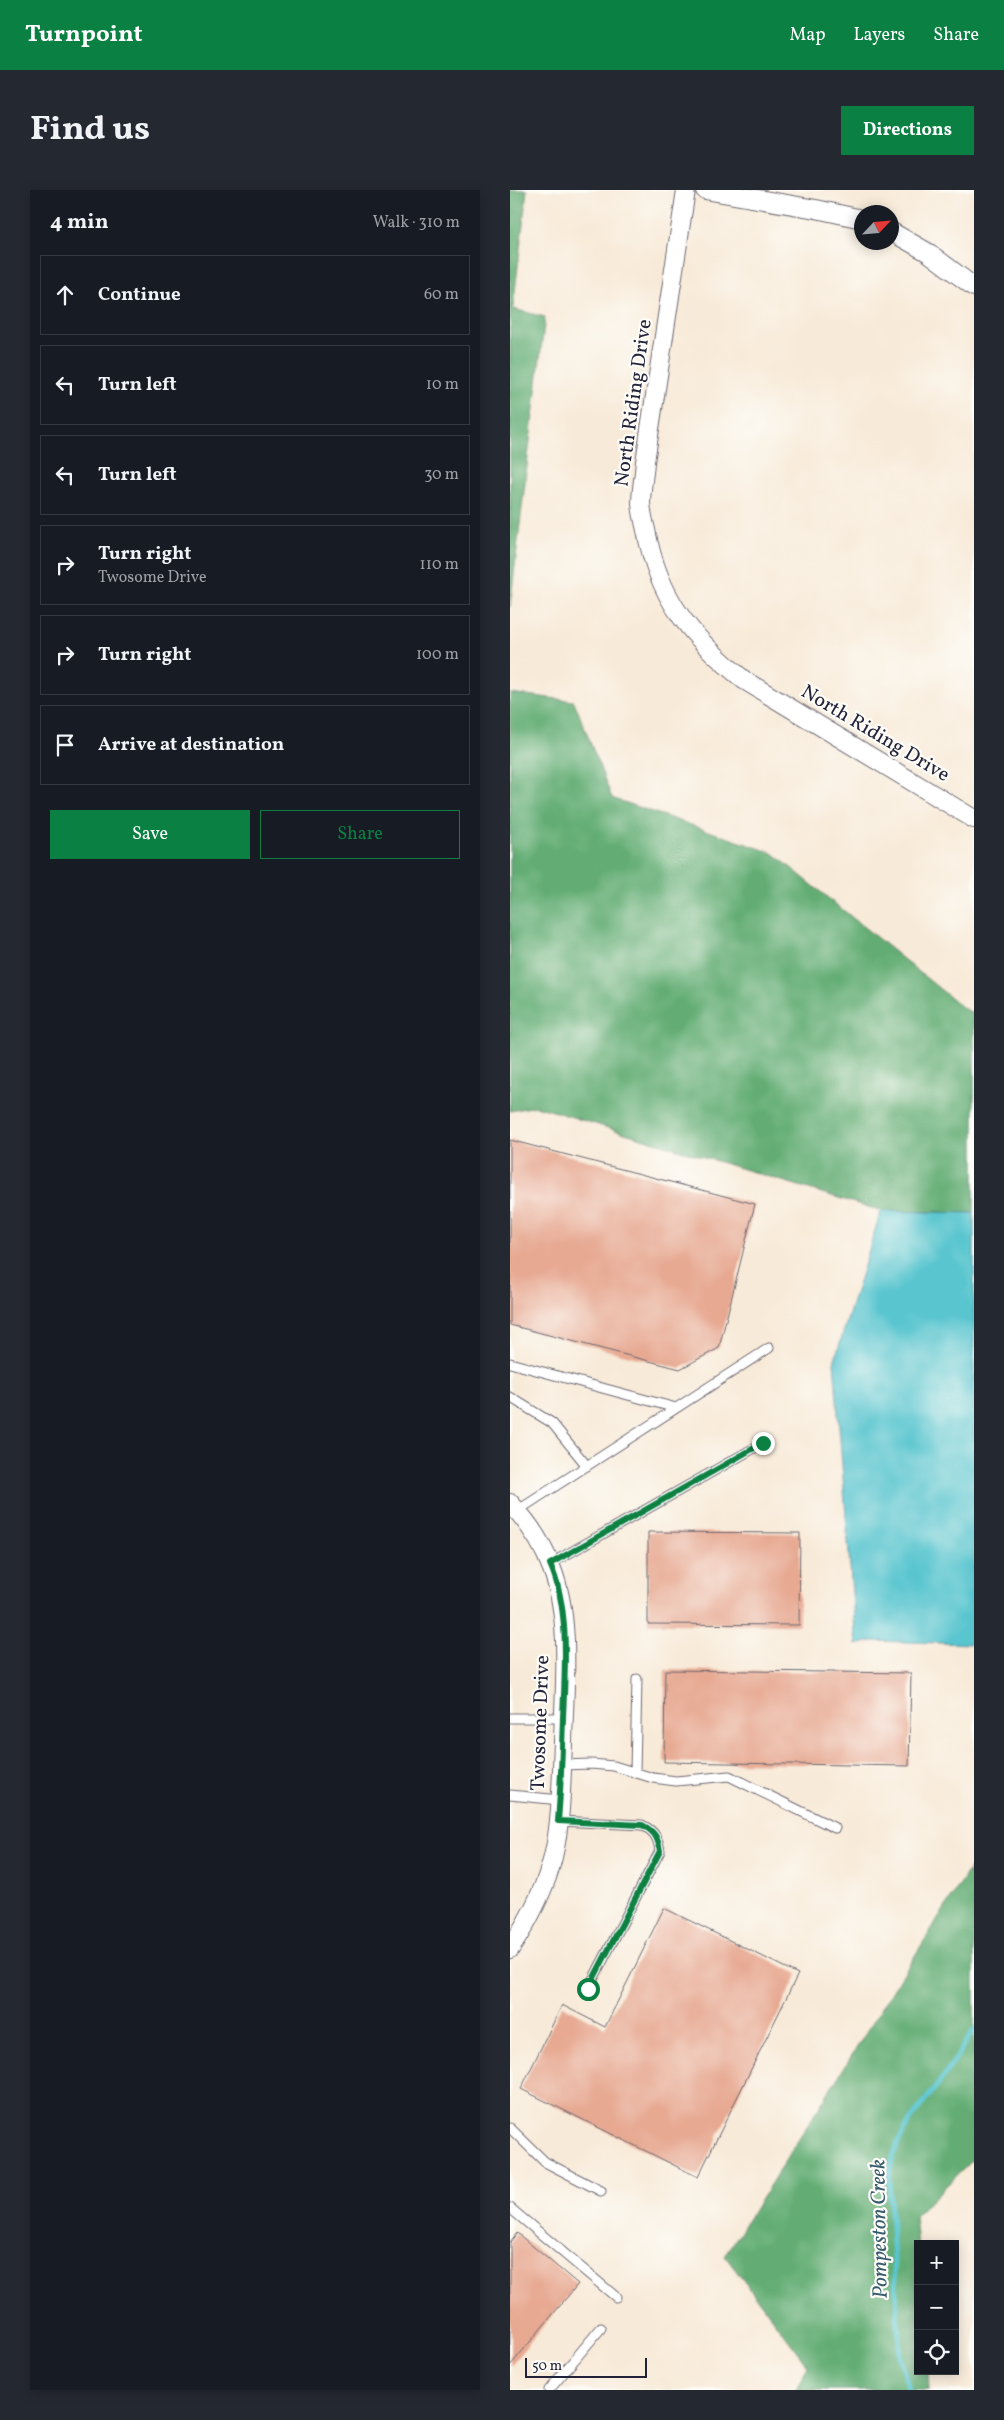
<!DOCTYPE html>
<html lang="en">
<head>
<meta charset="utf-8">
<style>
  :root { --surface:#171b24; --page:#242831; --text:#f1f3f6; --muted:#9ea1a6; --line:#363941; --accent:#0b8043 }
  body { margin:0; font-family:Vollkorn,serif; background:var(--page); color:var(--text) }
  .controls { position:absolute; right:15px; bottom:15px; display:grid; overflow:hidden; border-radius:0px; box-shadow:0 2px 12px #0003 }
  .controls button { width:45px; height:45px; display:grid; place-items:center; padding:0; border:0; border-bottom:1px solid var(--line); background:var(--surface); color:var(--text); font:25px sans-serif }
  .compass { position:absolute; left:344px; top:15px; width:45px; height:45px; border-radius:50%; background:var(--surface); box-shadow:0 2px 12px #0003; rotate:64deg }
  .scale { position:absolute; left:15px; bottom:12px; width:122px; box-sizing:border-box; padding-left:5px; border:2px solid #22223b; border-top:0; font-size:14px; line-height:18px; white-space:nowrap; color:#22223b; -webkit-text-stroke:4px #fdfcf7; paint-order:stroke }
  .stop { position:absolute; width:15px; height:15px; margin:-11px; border:4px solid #0b8043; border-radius:50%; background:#fff }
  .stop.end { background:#0b8043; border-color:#fff; box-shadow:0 1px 5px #0008 }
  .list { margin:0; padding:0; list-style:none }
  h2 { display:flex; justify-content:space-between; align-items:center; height:65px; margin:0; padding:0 20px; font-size:21px }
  h2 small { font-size:16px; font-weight:400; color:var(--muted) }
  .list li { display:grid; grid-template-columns:32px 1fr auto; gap:15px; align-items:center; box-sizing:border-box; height:80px; margin:0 10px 10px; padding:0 10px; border:1px solid var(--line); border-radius:0px }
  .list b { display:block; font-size:19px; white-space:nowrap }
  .list p { margin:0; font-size:16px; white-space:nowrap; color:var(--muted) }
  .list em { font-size:16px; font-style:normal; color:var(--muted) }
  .actions { display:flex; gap:10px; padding:15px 20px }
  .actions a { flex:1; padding:11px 0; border:1px solid var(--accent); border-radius:0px; text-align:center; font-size:18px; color:var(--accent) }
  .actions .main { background:var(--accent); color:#fff }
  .icon { flex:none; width:28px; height:28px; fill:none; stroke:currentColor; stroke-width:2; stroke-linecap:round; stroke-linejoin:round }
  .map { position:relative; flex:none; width:464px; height:2200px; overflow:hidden; border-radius:0px }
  header { display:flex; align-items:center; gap:30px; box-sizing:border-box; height:70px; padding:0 25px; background:var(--accent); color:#fff }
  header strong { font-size:24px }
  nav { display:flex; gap:28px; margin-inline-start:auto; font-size:18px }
  .intro { display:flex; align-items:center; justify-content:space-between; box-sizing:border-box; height:120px; padding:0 30px }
  h1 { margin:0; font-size:35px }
  .button { padding:12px 22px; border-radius:0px; background:var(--accent); color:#fff; font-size:18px; font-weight:700 }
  main { display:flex; gap:30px; padding:0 30px }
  aside { flex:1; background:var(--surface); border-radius:0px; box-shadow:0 2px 12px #0003 }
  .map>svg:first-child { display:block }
</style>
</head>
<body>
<header>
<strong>Turnpoint</strong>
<nav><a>Map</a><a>Layers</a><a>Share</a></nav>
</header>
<div class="intro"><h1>Find us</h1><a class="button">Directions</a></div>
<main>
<aside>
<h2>4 min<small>Walk · 310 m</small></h2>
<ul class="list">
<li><svg class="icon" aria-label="ahead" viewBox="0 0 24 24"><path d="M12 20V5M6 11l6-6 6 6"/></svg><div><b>Continue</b></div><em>60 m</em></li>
<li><svg class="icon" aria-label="left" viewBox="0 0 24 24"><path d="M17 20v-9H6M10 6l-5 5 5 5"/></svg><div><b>Turn left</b></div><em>10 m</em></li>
<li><svg class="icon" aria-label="left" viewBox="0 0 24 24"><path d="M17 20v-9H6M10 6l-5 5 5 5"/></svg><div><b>Turn left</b></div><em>30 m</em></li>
<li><svg class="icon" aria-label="right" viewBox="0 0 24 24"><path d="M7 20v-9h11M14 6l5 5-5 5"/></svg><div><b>Turn right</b><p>Twosome Drive</p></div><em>110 m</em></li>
<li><svg class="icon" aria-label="right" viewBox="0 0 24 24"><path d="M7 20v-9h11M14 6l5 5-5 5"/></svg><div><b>Turn right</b></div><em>100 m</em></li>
<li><svg class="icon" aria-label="arrive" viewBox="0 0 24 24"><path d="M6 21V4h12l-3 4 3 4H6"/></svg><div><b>Arrive at destination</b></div></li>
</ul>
<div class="actions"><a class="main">Save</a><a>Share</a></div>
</aside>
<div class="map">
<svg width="464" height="2200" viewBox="0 0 464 2200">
  <rect width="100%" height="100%" fill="#fdfcf7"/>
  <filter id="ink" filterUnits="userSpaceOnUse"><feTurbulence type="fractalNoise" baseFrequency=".02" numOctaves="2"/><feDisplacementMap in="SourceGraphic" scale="10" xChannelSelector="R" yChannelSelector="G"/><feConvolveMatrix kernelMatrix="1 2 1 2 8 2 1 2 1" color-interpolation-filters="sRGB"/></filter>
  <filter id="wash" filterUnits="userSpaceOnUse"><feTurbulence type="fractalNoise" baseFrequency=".0096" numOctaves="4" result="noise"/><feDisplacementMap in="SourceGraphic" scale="20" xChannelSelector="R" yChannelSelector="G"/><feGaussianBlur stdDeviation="1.12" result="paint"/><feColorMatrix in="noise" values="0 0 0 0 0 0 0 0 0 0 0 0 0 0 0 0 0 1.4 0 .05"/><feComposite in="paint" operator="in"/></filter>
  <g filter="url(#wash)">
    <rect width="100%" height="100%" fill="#f8ead8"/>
    <path fill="#64ad74" stroke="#436858" d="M0,0H17L3,119L35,127L0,417Z
      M0,503L64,511L102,608L263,663L452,817L464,824V1023L371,1021L26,916L0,921Z
      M464,1672V1969L405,2026L408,2055V2181H418L419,2200H286L298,2176L215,2066Z"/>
    <path fill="#58c5cf" stroke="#3d7485" d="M371,1021L464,1023V1454L363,1451L346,1455L324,1172Z"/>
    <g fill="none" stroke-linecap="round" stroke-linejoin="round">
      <path stroke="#58c5cf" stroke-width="5" d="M399,2200L390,2167L379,1989C383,1943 409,1921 434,1886C445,1871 453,1855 464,1840"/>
    </g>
    <g id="blocks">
      <path fill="#e7a992" d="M0,950L245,1014L209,1158L170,1179L0,1135Z
        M138,1342L290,1343L289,1435L138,1434Z
        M155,1480L401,1483L399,1576L154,1572Z
        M154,1718L288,1784L188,1987L11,1899L52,1815L95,1837Z
        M7,2043L68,2094L0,2176V2052Z"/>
    </g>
  </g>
  <g filter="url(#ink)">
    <use href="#blocks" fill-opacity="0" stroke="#6d6872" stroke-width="1"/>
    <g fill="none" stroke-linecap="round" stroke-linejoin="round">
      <defs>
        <path id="lane" d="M0,1173L166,1218
          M0,1207L42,1233L77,1276
          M7,1321L259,1158
          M40,1374L253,1253
          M0,1528H53
          M52,1575L81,1574L104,1576L143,1588L166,1591L219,1586L325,1638
          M125,1583L127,1489
          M0,1605L50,1610
          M48,1631L132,1635C144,1641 148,1647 150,1661L78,1799
          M0,1938L35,1972L91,2001
          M0,2018L106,2107
          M39,2200L91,2138"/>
        <path id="street" d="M176,0L135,272C134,286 131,300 131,314C132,323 134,332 136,340C149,410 181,447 234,490L464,629
          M195,0L306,19L352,29
          M382,42L419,63L464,97
          M0,1313C19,1333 33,1354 42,1379C62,1431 54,1499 53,1553C51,1593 52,1639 40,1678C31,1707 17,1733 0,1759"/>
      </defs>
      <use href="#lane" stroke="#6d6872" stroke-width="11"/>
      <use href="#street" stroke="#6d6872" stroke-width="20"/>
      <use href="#lane" stroke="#fff" stroke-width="9"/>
      <use href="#street" stroke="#fff" stroke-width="18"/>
    </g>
  </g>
  <g fill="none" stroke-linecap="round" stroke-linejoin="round" filter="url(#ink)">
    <path stroke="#0b8043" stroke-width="6" d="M78,1799L150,1661C148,1647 144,1641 132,1635L48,1631C51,1596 52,1561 53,1527C55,1480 60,1418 40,1374L253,1253"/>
  </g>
  <g text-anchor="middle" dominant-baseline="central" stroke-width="4.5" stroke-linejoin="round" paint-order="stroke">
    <g font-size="20" fill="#22223b" stroke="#fdfcf7">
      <text transform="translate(124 213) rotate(-82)">North Riding Drive</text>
      <text transform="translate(365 544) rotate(31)">North Riding Drive</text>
      <text transform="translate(31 1533) rotate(-88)">Twosome Drive</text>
    </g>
    <g font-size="21" font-style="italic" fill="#355b6f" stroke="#fdfcf7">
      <text transform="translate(370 2039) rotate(-91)">Pompeston Creek</text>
    </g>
  </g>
</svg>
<div class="controls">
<button>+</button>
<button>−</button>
<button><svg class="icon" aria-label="locate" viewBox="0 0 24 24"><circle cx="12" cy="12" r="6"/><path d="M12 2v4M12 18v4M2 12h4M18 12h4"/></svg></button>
</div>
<svg class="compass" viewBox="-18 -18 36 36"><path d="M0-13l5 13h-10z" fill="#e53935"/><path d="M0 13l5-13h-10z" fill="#9ea1a6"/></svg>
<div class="scale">50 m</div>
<div class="stop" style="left:78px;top:1799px"></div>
<div class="stop end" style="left:253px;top:1253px"></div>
</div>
</main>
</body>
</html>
